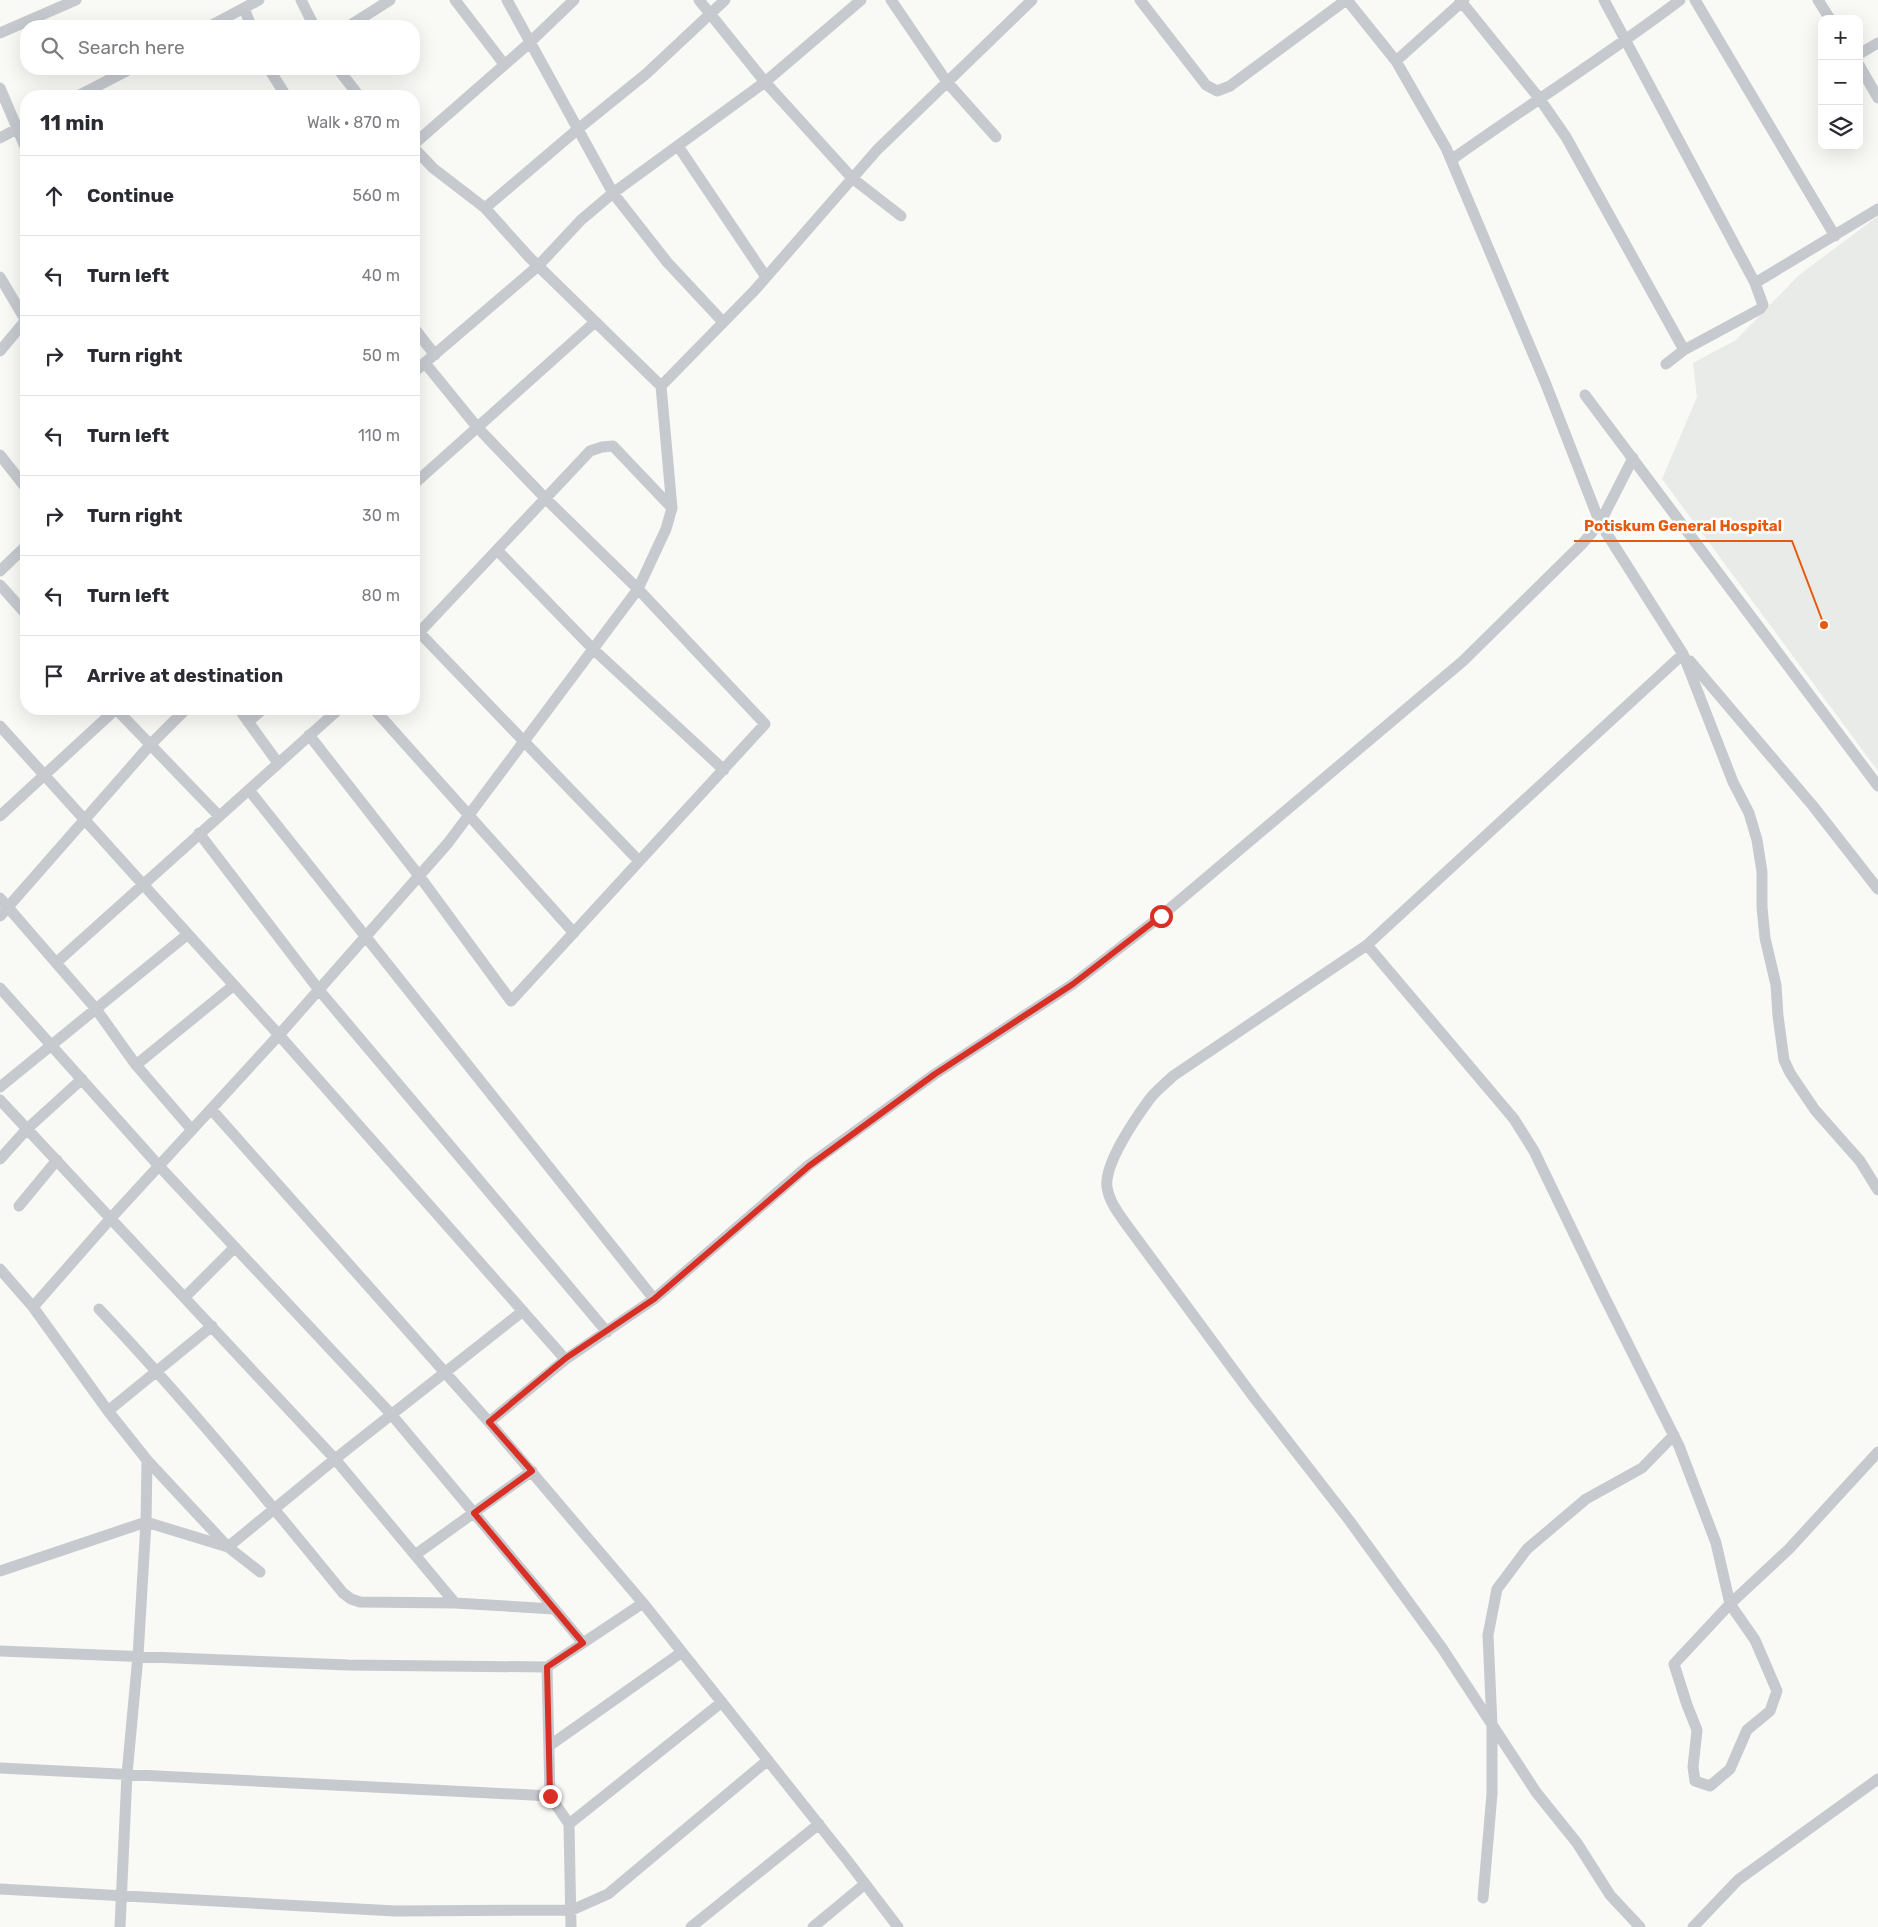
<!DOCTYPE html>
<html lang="en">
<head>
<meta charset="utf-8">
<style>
  :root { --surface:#fff; --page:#f7f7f7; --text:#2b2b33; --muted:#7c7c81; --line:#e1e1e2 }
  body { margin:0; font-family:Rubik,sans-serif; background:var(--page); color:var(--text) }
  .controls { position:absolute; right:15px; top:15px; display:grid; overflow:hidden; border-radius:10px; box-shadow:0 5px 20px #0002 }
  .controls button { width:45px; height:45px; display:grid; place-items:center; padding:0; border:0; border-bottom:1px solid var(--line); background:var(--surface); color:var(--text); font:25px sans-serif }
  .stop { position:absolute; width:15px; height:15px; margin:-11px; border:4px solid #d93025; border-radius:50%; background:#fff }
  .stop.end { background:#d93025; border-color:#fff; box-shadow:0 1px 5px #0008 }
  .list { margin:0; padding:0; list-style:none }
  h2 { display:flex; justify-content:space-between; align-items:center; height:65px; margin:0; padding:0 20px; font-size:21px }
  h2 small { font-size:16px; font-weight:400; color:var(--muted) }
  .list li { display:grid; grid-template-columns:32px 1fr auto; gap:15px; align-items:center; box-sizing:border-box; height:80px; padding:0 20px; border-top:1px solid var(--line) }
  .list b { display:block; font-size:19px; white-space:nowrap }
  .list em { font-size:16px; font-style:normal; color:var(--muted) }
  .icon { flex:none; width:28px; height:28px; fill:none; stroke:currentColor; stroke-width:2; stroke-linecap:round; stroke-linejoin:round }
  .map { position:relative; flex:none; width:1878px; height:1927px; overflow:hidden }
  .search { position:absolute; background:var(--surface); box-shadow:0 5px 20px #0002; left:20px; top:20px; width:400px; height:55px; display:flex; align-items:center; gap:12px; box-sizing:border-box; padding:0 18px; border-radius:20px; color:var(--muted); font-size:19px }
  .panel { position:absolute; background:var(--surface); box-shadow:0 5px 20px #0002; left:20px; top:90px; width:400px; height:625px; border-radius:20px }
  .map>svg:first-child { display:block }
</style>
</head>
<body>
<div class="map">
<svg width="1878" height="1927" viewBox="0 0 1878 1927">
  <rect width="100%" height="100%" fill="#f9f9f6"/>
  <path fill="#e9ebe9" d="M1878,216V771L1662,479L1697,397L1693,363L1736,340L1799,275Z"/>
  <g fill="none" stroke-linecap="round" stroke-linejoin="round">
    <path stroke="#c6c9ce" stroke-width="11" d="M301,0L314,26
      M455,0L504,64
      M507,0L613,193L667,262L723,322
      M699,0L765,82L852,178L901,216
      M891,0L947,82L996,137
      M1140,0L1206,85L1217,91L1230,86L1346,0
      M1347,0L1396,61L1446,148L1545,382L1600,523L1683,654L1367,945L1173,1076C1165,1084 1155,1091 1149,1100C1135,1119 1104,1164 1107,1187C1109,1201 1118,1213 1126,1224L1255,1399L1349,1520L1442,1648L1536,1792L1577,1843L1610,1895L1640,1927
      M1460,0L1539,98L1566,137L1684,350
      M1604,0L1755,283L1763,305L1760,309L1684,350L1666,364
      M1695,0L1835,236
      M1818,0L1830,19
      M244,8L251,26
      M210,26L259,0
      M349,26L390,0
      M0,33L76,0
      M1859,54L1878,43
      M1396,61L1464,0
      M1859,65L1878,98
      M269,69L286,96
      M338,69L359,96
      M0,88L26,149
      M78,96L130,69
      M0,138L26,124
      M414,144L526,46L574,0
      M678,146L766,277
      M414,148L433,168L485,208L529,257L661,386L754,291L877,150L1032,0
      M1451,160C1527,106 1606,56 1680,0
      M485,208L578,129L646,74L725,0
      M0,277L26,321
      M1755,283L1878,209
      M414,328L435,355
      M0,351L26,320
      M414,372L538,266L581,220L613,193L765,82L861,0
      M1585,395L1878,786
      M0,455L26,488
      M414,484L595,322
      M497,550L593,649L724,770
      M0,571L26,546
      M0,585L26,614
      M414,627L639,861
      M414,638L590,451L602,447L613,446L672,508
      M1683,654L1733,782L1749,813L1757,840L1762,872V907L1765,938L1776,985L1778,1016L1784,1060L1790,1073L1815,1110L1860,1161L1878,1190
      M1690,661L1813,806L1878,889
      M116,709L219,816
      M239,709L278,763
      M374,709L574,933
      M248,722L263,709
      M0,726L279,1035L448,843L638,589L666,529L672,508L661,386
      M309,735L420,877L511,1001L765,724L638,589L546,499L477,427L425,363
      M249,790L654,1299
      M0,816L116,709
      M199,833L319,990L607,1332
      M0,898L96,1009L136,1065L192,1130
      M0,916L151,744L186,709
      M1367,945L1514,1119L1534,1151L1603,1294L1679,1446L1716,1543L1730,1604L1755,1640L1777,1691L1770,1711L1747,1730L1730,1769L1710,1786L1695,1781L1693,1767L1697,1730L1687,1705L1674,1664L1730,1604L1789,1549L1878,1452
      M57,962L339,709
      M0,988L159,1166L391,1414L583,1643
      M136,1065L234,985
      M0,1087L188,934
      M0,1100L335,1459L455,1603
      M211,1109L489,1422
      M0,1159L27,1129L82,1079
      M19,1206L57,1160
      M0,1269L33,1307L108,1411L147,1460L228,1547L260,1572
      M185,1297L235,1247
      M33,1307L111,1218L279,1035L565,1359
      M99,1309C185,1400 264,1496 343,1593L351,1599L360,1602L455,1603L554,1609
      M108,1411L212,1326
      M228,1547L335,1459L523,1311
      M415,1555L532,1471
      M0,1571L146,1522L147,1460
      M0,1651L348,1665L547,1667L643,1603
      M547,1667L550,1796L569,1824L571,1927
      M549,1746L682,1652
      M0,1768L550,1796
      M569,1824L722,1702
      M0,1889L395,1911L572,1910L608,1894L768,1760
      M1483,1898L1492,1794V1725L1488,1635L1497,1589L1527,1549L1586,1499L1642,1468L1674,1435
      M120,1927L127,1774L138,1656L146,1522L228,1547
      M691,1927L819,1824
      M813,1927L865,1884
      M898,1927L847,1860L643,1603L489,1422L566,1359L654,1299L809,1165L935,1074L1073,984L1161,916L1463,661L1583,543L1600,523L1633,458
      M1693,1927L1738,1880L1878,1779"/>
  </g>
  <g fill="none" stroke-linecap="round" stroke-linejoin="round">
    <path stroke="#d93025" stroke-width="6" d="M550,1796L547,1667L583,1643L474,1513L532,1471L489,1422L566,1358L654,1299L809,1166L935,1074L1073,984L1161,916"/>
  </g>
  <path fill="none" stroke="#e8590c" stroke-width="2" d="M1824 625L1792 541H1574"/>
  <circle fill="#e8590c" stroke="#fff" stroke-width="2" cx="1824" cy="625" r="5"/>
  <g font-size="15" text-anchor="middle" font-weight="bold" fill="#e8590c" stroke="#fff" stroke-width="5" stroke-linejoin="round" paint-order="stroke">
    <text x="1683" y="531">Potiskum General Hospital</text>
  </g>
</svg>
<div class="controls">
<button>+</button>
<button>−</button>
<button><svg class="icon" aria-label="layers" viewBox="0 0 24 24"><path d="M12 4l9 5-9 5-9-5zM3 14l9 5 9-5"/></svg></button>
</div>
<div class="stop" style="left:1161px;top:916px"></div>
<div class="stop end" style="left:550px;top:1796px"></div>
<div class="search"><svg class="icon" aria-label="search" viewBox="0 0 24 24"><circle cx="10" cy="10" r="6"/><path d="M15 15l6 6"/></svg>Search here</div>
<section class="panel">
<h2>11 min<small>Walk · 870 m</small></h2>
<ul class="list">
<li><svg class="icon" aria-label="ahead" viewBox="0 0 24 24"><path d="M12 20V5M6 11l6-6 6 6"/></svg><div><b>Continue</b></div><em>560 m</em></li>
<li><svg class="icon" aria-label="left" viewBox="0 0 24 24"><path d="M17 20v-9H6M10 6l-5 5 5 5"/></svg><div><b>Turn left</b></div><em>40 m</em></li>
<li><svg class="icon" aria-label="right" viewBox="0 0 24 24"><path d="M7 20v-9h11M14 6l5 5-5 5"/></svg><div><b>Turn right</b></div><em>50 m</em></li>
<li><svg class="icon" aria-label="left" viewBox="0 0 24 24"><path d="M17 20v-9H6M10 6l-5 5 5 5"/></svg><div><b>Turn left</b></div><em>110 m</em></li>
<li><svg class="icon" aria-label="right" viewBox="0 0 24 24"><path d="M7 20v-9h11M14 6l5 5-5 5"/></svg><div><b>Turn right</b></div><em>30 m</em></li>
<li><svg class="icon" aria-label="left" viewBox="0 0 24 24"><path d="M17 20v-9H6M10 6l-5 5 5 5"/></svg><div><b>Turn left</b></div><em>80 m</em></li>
<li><svg class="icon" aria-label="arrive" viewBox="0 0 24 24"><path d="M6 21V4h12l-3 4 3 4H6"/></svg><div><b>Arrive at destination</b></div></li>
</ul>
</section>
</div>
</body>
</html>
